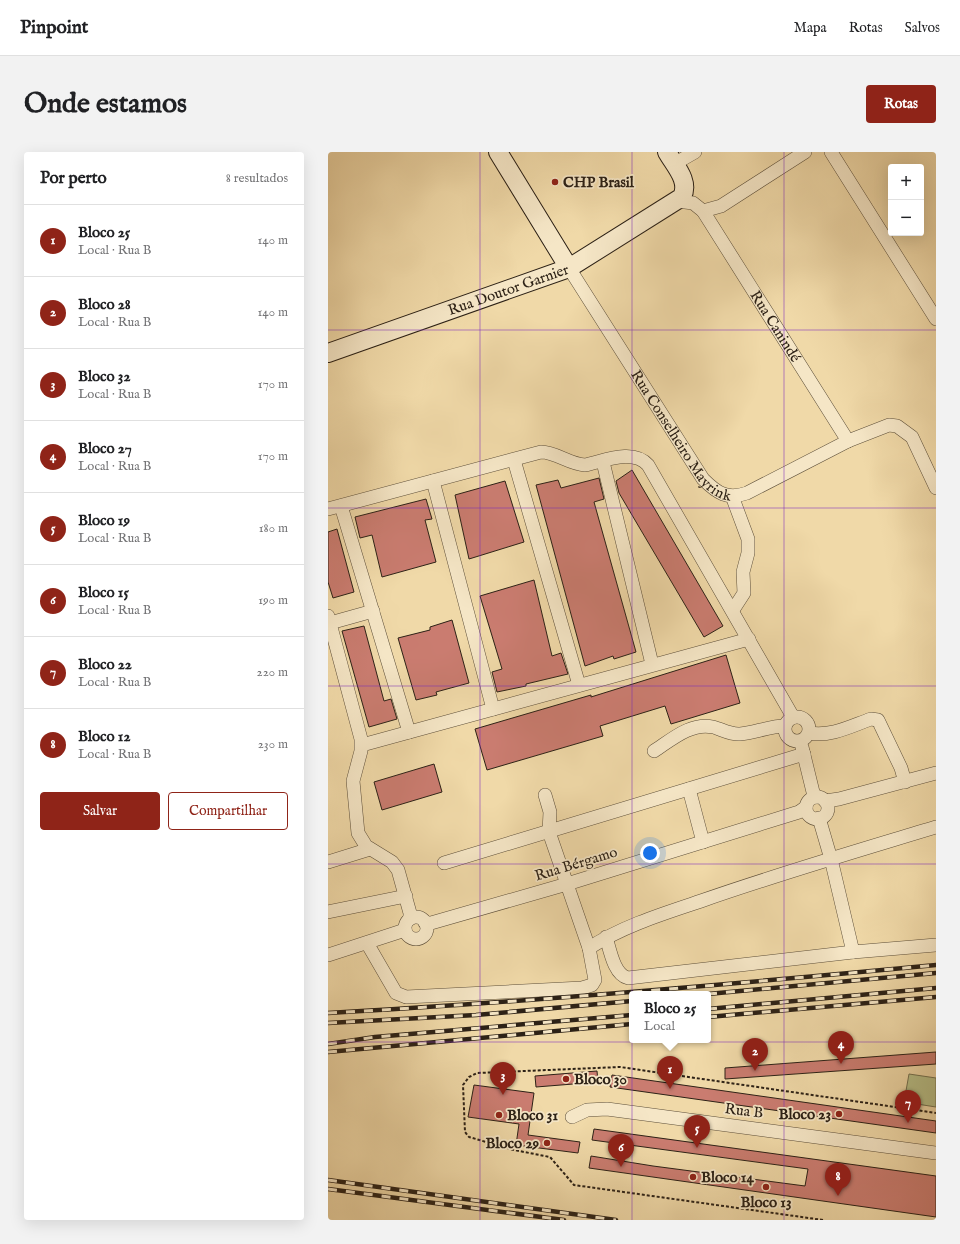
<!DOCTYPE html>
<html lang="pt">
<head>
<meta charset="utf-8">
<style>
  :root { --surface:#fff; --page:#f2f2f2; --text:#202124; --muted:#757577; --line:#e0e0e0; --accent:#8f2418 }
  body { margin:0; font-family:"IM FELL English",serif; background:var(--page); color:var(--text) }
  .controls { position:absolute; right:12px; top:12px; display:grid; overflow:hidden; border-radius:4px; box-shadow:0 4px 16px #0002 }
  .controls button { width:36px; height:36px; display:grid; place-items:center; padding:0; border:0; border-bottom:1px solid var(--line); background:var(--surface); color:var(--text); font:20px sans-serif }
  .you { position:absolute; left:322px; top:701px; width:14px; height:14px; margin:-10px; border:3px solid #fff; border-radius:50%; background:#1a73e8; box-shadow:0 0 0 6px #1a73e833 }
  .badge { display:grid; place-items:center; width:26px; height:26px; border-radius:50%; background:var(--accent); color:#fff; font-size:13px; font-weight:700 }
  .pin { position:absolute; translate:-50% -33px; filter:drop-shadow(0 1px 2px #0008) }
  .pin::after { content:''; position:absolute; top:21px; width:14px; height:12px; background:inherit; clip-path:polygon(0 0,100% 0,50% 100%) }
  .popup { position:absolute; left:301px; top:839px; width:82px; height:52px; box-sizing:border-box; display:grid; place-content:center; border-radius:4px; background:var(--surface); filter:drop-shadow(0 1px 3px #0005); font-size:13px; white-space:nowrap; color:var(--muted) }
  .popup b { font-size:15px; color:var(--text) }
  .popup::after { content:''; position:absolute; left:50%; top:100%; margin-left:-8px; border:8px solid transparent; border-top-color:var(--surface) }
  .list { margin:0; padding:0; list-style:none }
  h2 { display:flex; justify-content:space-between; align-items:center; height:52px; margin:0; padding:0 16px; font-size:17px }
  h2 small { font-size:13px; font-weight:400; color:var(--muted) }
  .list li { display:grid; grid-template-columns:26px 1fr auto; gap:12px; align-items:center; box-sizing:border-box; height:72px; padding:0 16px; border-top:1px solid var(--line) }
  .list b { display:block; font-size:15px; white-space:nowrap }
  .list p { margin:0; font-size:13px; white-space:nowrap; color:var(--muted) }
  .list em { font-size:13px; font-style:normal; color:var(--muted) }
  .actions { display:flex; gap:8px; padding:12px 16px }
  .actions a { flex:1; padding:9px 0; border:1px solid var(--accent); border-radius:4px; text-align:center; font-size:14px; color:var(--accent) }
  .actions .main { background:var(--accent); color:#fff }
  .map { position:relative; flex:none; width:608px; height:1068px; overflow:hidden; border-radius:4px }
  header { display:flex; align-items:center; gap:24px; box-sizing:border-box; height:56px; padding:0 20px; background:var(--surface); border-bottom:1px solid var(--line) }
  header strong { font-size:19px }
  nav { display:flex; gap:22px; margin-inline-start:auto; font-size:14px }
  .intro { display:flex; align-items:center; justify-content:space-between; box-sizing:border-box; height:96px; padding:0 24px }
  h1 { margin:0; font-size:28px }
  .button { padding:10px 18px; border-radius:4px; background:var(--accent); color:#fff; font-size:14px; font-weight:700 }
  main { display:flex; gap:24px; padding:0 24px }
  aside { flex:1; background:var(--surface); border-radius:4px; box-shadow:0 4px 16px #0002 }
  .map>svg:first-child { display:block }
</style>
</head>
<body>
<header>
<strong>Pinpoint</strong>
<nav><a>Mapa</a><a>Rotas</a><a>Salvos</a></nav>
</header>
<div class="intro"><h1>Onde estamos</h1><a class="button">Rotas</a></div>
<main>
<aside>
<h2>Por perto<small>8 resultados</small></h2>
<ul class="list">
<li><span class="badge">1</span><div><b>Bloco 25</b><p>Local · Rua B</p></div><em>140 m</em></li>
<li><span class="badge">2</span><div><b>Bloco 28</b><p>Local · Rua B</p></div><em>140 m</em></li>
<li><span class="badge">3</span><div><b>Bloco 32</b><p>Local · Rua B</p></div><em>170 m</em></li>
<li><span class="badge">4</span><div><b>Bloco 27</b><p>Local · Rua B</p></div><em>170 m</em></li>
<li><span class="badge">5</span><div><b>Bloco 19</b><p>Local · Rua B</p></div><em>180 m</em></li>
<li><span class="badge">6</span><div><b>Bloco 15</b><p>Local · Rua B</p></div><em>190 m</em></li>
<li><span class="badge">7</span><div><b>Bloco 22</b><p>Local · Rua B</p></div><em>220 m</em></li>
<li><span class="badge">8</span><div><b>Bloco 12</b><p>Local · Rua B</p></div><em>230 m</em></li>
</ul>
<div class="actions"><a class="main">Salvar</a><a>Compartilhar</a></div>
</aside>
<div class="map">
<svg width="608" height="1068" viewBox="0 0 608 1068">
  <rect width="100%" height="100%" fill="#f0d9a8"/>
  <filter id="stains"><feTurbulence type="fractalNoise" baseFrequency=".005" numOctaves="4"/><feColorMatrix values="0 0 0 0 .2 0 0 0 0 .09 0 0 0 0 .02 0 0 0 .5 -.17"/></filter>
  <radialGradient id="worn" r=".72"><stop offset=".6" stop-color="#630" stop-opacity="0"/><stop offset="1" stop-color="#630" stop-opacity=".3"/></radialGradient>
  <path fill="#b7c089" stroke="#727050" d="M581,922L608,926V955L576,950Z"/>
  <path fill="#ca7c70" stroke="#2c2116" d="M304,318L395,474L376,485L291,341L288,329Z
    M271,326L276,347L266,350L308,500L286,507L285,504L257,514L208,333L230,328L233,336Z
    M177,329L196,390L141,407L127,343Z
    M98,347L104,367L97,368L108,410L54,425L44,383L32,386L27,365Z
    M9,377L26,440L5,446L0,430V380Z
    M206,428L224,504L233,501L240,522L198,532V534L169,540L164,520L174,517L152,444Z
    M124,468L141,531L108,540L109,543L88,548L70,486L102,478V475Z
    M36,474L56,549L63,547L69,567L41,575L14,479Z
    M398,503L412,551L343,572L337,554L272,574L275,584L159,618L147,577L263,543V545Z
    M106,612L114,640L54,658L46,630Z
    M608,900V912L397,927V916Z
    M269,919L270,930L208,935L207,924Z
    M284,923L608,969V981L282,935Z
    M146,933L206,941L200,983L252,990L250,1001L188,993L191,972L140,965Z
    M266,977L608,1024V1065L261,1016L263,1004L325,1014L477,1034L480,1017L264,988Z"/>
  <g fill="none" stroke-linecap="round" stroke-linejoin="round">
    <defs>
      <g id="street">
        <path d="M503,0L608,167"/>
        <path d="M346,12L367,0"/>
        <path id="s1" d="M349,49L365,51L375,59L520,289"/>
        <path d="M375,59L393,54L477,0"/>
        <path id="s2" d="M241,116L375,327C389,341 399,348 419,341L520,289L561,273L569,274L584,285L608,336"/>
        <path d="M186,308L251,533"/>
        <path d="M275,310L324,512"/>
        <path d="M105,329L165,557"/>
        <path d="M404,344L420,387V401L415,420L416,441L405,458"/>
        <path d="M13,354L81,580"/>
        <path d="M0,357L213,300C228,300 241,312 257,313C276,309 305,296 320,313L465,565"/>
        <path d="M0,464L33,587V599L25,629L30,681L38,694L64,710L70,718L82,761V767"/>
        <path d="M2,471L45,459"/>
        <circle cx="469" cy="577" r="12"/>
        <path d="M481,581C503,585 523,574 543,567L550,568L573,616L577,630"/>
        <path d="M34,593L421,487"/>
        <path d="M474,595L485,640L488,645"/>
        <path d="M326,599C343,588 363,570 385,575C393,577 403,583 412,582C427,581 441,574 457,574"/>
        <path d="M361,637L375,690"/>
        <circle cx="489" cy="656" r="11"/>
        <path d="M497,649L511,647L608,621"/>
        <path d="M491,666L503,707L525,800"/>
        <path d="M0,710L42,697"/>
        <path d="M116,711L476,602"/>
        <path d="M0,760L78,744"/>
        <circle cx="88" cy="776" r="11"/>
        <path d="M97,771H103L239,732L471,660L478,655"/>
        <path d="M278,785C282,798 286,823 300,826L525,800L608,793"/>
        <path d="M39,791L68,841L78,845L254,836L264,833L267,828L261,796L221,680L222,660L217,643"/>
        <path d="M261,796C295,774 334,762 373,749C450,722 529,699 608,675"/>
        <path d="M0,803L77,778"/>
        <path d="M244,965L259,958L279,957L608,1001"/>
      </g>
      <g id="secondary">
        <path d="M170,0L241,116"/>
        <path id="s3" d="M0,201L241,116L354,45C362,29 347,14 339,0"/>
      </g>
    </defs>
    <use href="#street" stroke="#5d4f3a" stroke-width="14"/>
    <use href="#secondary" stroke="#2c2116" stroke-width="20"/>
    <path stroke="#2c2116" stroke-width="2" stroke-dasharray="3 2" stroke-linecap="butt" d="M495,1068L246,1033L222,1005L186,998L141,985L137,980L135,933L141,925L149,921L292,915L608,961"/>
    <use href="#street" stroke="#f5e6c6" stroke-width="13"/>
    <use href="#secondary" stroke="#f5e6c6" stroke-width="18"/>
    <defs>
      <path id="rail" d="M380,842L608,821
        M380,857L608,836
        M0,861C203,850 406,832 608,813
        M380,865L608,845
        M0,871L148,863L304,849
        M0,892L47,885L304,863
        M0,900L304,872
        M0,1028L288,1068
        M0,1037L236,1068"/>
    </defs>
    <use href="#rail" stroke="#2c2116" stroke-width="4.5"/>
    <use href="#rail" stroke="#f5e6c6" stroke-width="3" stroke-dasharray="9" stroke-linecap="butt"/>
  </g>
  <path fill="none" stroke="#7b2cbf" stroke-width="1" stroke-opacity="0.55" d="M152,0V1068M304,0V1068M456,0V1068M0,178H608M0,356H608M0,534H608M0,712H608M0,890H608"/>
  <g fill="#8f2418" stroke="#f5e6c6" stroke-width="1.5">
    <circle cx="227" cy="30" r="4"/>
    <circle cx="238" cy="927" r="4"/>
    <circle cx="511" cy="962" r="4"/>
    <circle cx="171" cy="963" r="4"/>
    <circle cx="219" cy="991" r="4"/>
    <circle cx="365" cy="1025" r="4"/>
    <circle cx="438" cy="1035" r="4"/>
  </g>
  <g text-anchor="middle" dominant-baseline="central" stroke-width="3.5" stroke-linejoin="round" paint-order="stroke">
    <g font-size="15" font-weight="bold" fill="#2c2116" stroke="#f5e6c6" text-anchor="start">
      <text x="235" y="30">CHP Brasil</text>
      <text x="246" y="927">Bloco 30</text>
      <text x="503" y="962" text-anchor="end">Bloco 23</text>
      <text x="179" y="963">Bloco 31</text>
      <text x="211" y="991" text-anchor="end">Bloco 29</text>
      <text x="373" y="1025">Bloco 14</text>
      <text x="438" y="1050" text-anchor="middle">Bloco 13</text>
    </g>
    <g font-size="15" fill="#2c2116" stroke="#f5e6c6">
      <text stroke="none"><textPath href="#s3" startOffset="191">Rua Doutor Garnier</textPath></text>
      <text stroke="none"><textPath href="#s1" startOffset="165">Rua Canindé</textPath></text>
      <text stroke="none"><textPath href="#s2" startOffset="203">Rua Conselheiro Mayrink</textPath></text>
      <text transform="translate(248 712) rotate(-17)">Rua Bérgamo</text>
      <text transform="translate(416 959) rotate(7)">Rua B</text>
    </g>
  </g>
  <rect width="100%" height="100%" filter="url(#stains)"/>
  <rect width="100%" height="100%" fill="url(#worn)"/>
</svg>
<div class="controls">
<button>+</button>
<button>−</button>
</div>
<div class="you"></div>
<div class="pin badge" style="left:342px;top:937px">1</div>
<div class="popup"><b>Bloco 25</b>Local</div>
<div class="pin badge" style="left:427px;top:919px">2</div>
<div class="pin badge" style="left:175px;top:943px">3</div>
<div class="pin badge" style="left:513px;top:912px">4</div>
<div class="pin badge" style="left:369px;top:996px">5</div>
<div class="pin badge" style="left:293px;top:1015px">6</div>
<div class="pin badge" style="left:580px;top:971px">7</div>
<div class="pin badge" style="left:510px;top:1044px">8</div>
</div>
</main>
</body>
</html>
